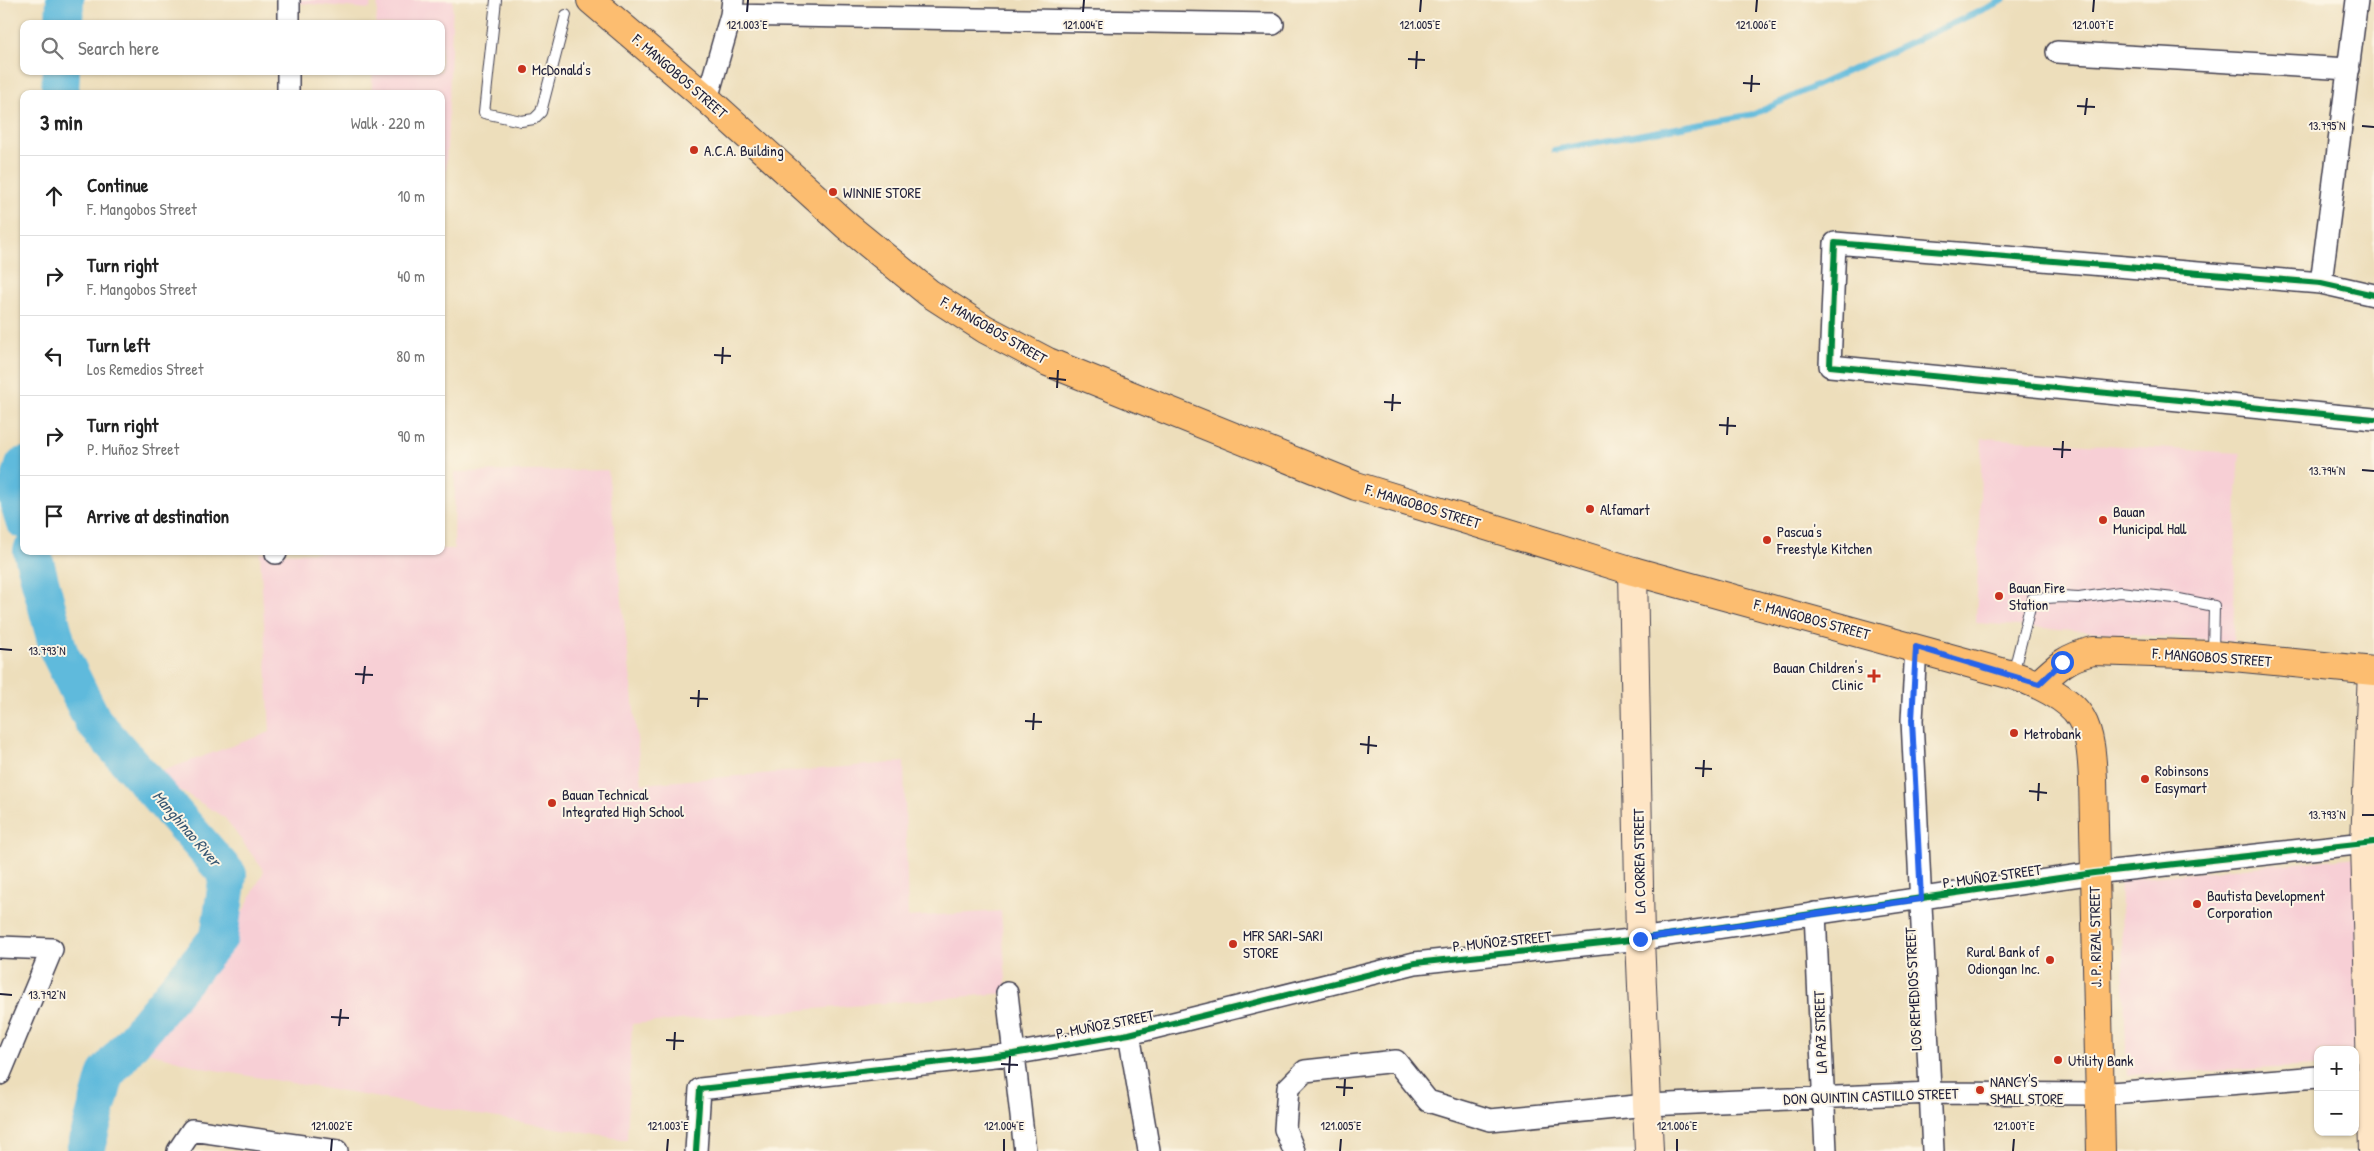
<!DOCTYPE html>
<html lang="en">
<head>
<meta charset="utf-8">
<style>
  :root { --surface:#fff; --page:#f2f2f2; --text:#222; --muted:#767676; --line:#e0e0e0 }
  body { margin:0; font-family:"Patrick Hand",sans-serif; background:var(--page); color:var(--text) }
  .controls { position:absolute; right:15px; bottom:15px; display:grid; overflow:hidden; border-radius:10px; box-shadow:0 1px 4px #0004 }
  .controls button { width:45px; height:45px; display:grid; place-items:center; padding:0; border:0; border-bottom:1px solid var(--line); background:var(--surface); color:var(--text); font:25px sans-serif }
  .stop { position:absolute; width:15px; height:15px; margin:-11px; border:4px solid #2563eb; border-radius:50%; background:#fff }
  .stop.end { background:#2563eb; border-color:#fff; box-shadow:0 1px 5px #0008 }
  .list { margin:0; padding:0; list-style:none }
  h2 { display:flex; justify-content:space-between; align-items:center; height:65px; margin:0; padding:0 20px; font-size:21px }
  h2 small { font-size:16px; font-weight:400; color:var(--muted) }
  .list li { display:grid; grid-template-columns:32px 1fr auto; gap:15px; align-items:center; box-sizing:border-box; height:80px; padding:0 20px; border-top:1px solid var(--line) }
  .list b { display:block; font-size:19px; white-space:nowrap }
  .list p { margin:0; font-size:16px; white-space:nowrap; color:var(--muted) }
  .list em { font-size:16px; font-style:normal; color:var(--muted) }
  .icon { flex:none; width:28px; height:28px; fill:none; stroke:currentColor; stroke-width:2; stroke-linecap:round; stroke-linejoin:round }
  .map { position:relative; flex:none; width:2374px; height:1151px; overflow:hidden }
  .search { position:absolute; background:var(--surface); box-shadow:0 1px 4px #0004; left:20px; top:20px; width:425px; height:55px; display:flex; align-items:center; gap:12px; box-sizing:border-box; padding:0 18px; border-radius:10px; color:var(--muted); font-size:19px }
  .panel { position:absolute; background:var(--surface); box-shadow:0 1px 4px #0004; left:20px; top:90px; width:425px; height:465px; border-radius:10px }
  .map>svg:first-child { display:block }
</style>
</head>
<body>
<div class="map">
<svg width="2374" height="1151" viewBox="0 0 2374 1151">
  <rect width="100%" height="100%" fill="#fcf5e5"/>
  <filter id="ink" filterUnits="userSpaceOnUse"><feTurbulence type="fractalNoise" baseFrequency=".02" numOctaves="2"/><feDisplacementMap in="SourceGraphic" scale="10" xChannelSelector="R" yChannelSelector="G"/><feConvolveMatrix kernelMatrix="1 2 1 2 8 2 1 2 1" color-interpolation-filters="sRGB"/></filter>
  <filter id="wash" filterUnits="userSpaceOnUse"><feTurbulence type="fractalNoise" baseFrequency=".0096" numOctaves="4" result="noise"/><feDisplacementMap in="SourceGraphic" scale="20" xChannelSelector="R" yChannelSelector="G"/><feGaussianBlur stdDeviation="1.12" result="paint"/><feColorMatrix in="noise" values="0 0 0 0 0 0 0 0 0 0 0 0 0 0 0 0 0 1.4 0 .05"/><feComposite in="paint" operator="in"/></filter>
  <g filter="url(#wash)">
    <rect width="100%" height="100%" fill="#eddebb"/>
    <path fill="#f7cfd5" d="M298,0H371L370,9L298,3Z
      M378,0H453L443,248H441V94H371L373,71H441V24H376Z
      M1982,438L2240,453L2237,493L2233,642L1976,623Z
      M608,470L642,784L904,762L908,917L1001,911L1007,993L632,1024L627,1140L203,1068L144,1051L226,944L264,871L225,818L154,774L270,732L260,553L441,551V549H454L455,472Z
      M2357,857L2362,1064H2355V1050H2318V1066L2127,1075L2120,880Z"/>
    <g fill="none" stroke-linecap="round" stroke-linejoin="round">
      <path stroke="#5ebadc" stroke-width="6" d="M1554,150L1754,114L2004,0"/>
      <path stroke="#5ebadc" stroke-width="38" d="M64,24L65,0
        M60,94L61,71
        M24,466L16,493L24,520
        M32,551L59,652L93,721L228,875L219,937L106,1074L85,1151"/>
    </g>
  </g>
  <g filter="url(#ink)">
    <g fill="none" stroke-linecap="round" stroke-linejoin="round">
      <defs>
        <path id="lane" d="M496,0L484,113L521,121L534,119L541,112L566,15
          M2013,674L2032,599L2061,597L2079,598L2120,592L2174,598L2214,606L2213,653"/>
        <path id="street" d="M731,15L1273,24
          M289,24V0
          M2057,52L2349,69
          M288,94V71
          M707,99L731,15L733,0
          M2321,283L2357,0
          M2374,295L2321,283L1835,243L1830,366L2374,419
          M276,553V551
          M1916,647L1912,720L1933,1151
          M1815,913L1826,1151
          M0,947L52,949L0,1074
          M1007,993L1025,1151
          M1129,1034L1149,1151
          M178,1151L192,1130L337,1151
          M696,1151L700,1089L1013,1054L1129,1034L1415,963L1640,939L2094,873L2374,842
          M1294,1151L1285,1129L1288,1088L1305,1071L1396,1061L1428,1101L1490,1120L1647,1105L1931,1093L2098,1094L2318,1077"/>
        <path id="secondary" d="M1633,571L1640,939L1649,1151
          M2372,671L2365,843L2373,1151"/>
        <path id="primary" d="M591,0L707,99L847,226L929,293L985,329L1048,362L1356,486L1633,571L2012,675C2034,682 2069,697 2081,718C2091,735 2092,760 2093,779L2101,1151
          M2039,684C2058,666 2067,657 2093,651L2213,655L2374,671"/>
      </defs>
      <use href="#lane" stroke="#403e4e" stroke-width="12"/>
      <use href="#street" stroke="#403e4e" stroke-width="24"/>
      <use href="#secondary" stroke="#403e4e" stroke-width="30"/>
      <use href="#primary" stroke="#403e4e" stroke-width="30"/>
      <use href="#lane" stroke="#fff" stroke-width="10"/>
      <use href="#street" stroke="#fff" stroke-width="21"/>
      <use href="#secondary" stroke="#fee5c5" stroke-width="28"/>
      <use href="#primary" stroke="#fcbd6f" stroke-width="28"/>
      <defs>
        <path id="cycleway" d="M2374,295L2321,283L1835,243L1830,366L2374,419
          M696,1151L700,1089L1013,1054L1129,1034L1415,963L1640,939L2094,873L2374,842"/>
      </defs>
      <use href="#cycleway" stroke="#fcf5e5" stroke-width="9"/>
      <use href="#cycleway" stroke="#00873e" stroke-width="6"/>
    </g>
  </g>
  <g fill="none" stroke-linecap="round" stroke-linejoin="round" filter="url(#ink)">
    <path stroke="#2563eb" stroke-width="6" d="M1640,939L1921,899L1912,720L1916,647L2039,684L2062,662"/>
  </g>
  <path fill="none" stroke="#22223b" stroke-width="2" d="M747,12L748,0M1083,12L1084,0M1420,12L1421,0M1756,12L1757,0M2093,12L2094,0M1408,59L1425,60M1416,69L1417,51M1743,83L1760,84M1751,92L1752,75M2077,106L2095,107M2085,115L2087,98M2362,126L2374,127M714,355L731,356M722,364L723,347M1049,378L1066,380M1057,388L1058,370M1384,402L1401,403M1392,411L1393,394M1719,425L1736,426M1727,435L1728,417M2053,449L2071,450M2062,458L2063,441M2362,470L2374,471M0,649L12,650M355,674L373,675M363,684L365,666M690,698L708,699M698,707L699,690M1025,721L1042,722M1033,730L1034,713M1360,744L1377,746M1368,754L1369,736M1695,768L1712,769M1703,777L1704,760M2029,791L2047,793M2038,801L2039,783M2362,815H2374M0,994L12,995M331,1017L349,1018M339,1026L341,1009M666,1040L684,1041M674,1050L675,1032M1001,1064L1018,1065M1009,1073L1010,1056M1336,1087L1353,1088M1344,1096L1345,1079M331,1151L332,1139M667,1151L668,1139M1004,1151V1139M1340,1151L1341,1139M1677,1151V1139M2013,1151L2014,1139"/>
  <g fill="#c8321e" stroke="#fcf5e5" stroke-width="2">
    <circle cx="522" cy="69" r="5"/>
    <circle cx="694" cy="150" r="5"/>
    <circle cx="833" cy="192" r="5"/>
    <circle cx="1590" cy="509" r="5"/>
    <circle cx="2103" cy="520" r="5"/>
    <circle cx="1767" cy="540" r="5"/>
    <circle cx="1999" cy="596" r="5"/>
    <path d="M1871.5 668.5h5v5h5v5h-5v5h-5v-5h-5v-5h5z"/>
    <circle cx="2014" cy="733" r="5"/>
    <circle cx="2145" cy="779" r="5"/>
    <circle cx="552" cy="803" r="5"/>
    <circle cx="2197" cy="904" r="5"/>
    <circle cx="1233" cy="944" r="5"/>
    <circle cx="2050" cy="960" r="5"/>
    <circle cx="2058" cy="1060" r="5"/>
    <circle cx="1980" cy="1090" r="5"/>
  </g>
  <g text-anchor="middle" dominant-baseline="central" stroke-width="4" stroke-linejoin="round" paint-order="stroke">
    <g font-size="15" fill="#22223b" stroke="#fcf5e5" text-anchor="start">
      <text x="532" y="69">McDonald's</text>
      <text x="704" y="150">A.C.A. Building</text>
      <text x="843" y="192">WINNIE STORE</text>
      <text x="1600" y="509">Alfamart</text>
      <text x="2113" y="511">Bauan<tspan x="2113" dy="17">Municipal Hall</tspan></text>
      <text x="1777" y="531">Pascua's<tspan x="1777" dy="17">Freestyle Kitchen</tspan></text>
      <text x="2009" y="587">Bauan Fire<tspan x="2009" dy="17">Station</tspan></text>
      <text x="1863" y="667" text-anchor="end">Bauan Children's<tspan x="1863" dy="17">Clinic</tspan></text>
      <text x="2024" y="733">Metrobank</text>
      <text x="2155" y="770">Robinsons<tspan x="2155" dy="17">Easymart</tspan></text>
      <text x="562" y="794">Bauan Technical<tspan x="562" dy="17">Integrated High School</tspan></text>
      <text x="2207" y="895">Bautista Development<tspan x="2207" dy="17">Corporation</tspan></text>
      <text x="1243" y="935">MFR SARI-SARI<tspan x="1243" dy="17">STORE</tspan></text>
      <text x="2040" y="951" text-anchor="end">Rural Bank of<tspan x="2040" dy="17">Odiongan Inc.</tspan></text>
      <text x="2068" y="1060">Utility Bank</text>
      <text x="1990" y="1081">NANCY'S<tspan x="1990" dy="17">SMALL STORE</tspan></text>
    </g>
    <g font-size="15" fill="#22223b" stroke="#fcf5e5">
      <text transform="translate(680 76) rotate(41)">F. MANGOBOS STREET</text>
      <text transform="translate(994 330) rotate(30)">F. MANGOBOS STREET</text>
      <text transform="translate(1423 506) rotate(17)">F. MANGOBOS STREET</text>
      <text transform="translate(1812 619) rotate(15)">F. MANGOBOS STREET</text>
      <text transform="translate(2212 657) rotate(4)">F. MANGOBOS STREET</text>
      <text transform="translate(1639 861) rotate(-91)">LA CORREA STREET</text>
      <text transform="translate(1992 876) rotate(-8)">P. MUÑOZ STREET</text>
      <text transform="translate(2095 937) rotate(-91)">J. P. RIZAL STREET</text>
      <text transform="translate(1502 941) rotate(-6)">P. MUÑOZ STREET</text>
      <text transform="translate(1913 989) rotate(-93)">LOS REMEDIOS STREET</text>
      <text transform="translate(1105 1024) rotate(-11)">P. MUÑOZ STREET</text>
      <text transform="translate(1820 1032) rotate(-92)">LA PAZ STREET</text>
      <text transform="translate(1871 1096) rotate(-2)">DON QUINTIN CASTILLO STREET</text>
    </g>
    <g font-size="16" font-style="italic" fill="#375773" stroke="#fcf5e5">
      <text transform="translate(187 828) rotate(49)">Manghinao River</text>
    </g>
  </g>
  <g font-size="12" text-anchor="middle" fill="#22223b" stroke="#fcf5e5" stroke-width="4" stroke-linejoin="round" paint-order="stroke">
    <text x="747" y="29">121.003°E</text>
    <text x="1083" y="29">121.004°E</text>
    <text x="1420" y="29">121.005°E</text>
    <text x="1756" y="29">121.006°E</text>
    <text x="2093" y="29">121.007°E</text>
    <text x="2327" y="130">13.795°N</text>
    <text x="2327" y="475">13.794°N</text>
    <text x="47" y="655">13.793°N</text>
    <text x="2327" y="819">13.793°N</text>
    <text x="47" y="999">13.792°N</text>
    <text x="332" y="1130">121.002°E</text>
    <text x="668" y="1130">121.003°E</text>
    <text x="1004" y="1130">121.004°E</text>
    <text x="1341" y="1130">121.005°E</text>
    <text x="1677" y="1130">121.006°E</text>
    <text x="2014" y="1130">121.007°E</text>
  </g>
</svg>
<div class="controls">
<button>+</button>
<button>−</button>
</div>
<div class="stop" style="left:2062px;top:662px"></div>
<div class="stop end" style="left:1640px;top:939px"></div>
<div class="search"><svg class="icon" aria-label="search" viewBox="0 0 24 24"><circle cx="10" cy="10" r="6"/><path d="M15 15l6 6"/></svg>Search here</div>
<section class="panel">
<h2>3 min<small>Walk · 220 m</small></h2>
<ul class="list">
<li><svg class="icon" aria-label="ahead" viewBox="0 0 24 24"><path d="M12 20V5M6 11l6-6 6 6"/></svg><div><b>Continue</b><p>F. Mangobos Street</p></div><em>10 m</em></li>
<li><svg class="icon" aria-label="right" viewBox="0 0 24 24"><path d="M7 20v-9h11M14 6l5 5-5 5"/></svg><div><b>Turn right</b><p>F. Mangobos Street</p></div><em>40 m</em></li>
<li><svg class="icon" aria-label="left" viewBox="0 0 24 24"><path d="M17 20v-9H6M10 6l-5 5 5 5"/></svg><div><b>Turn left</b><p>Los Remedios Street</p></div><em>80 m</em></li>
<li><svg class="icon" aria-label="right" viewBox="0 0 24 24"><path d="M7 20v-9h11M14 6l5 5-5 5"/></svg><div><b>Turn right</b><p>P. Muñoz Street</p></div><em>90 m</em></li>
<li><svg class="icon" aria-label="arrive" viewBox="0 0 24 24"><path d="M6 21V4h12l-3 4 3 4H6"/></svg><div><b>Arrive at destination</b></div></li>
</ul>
</section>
</div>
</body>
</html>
